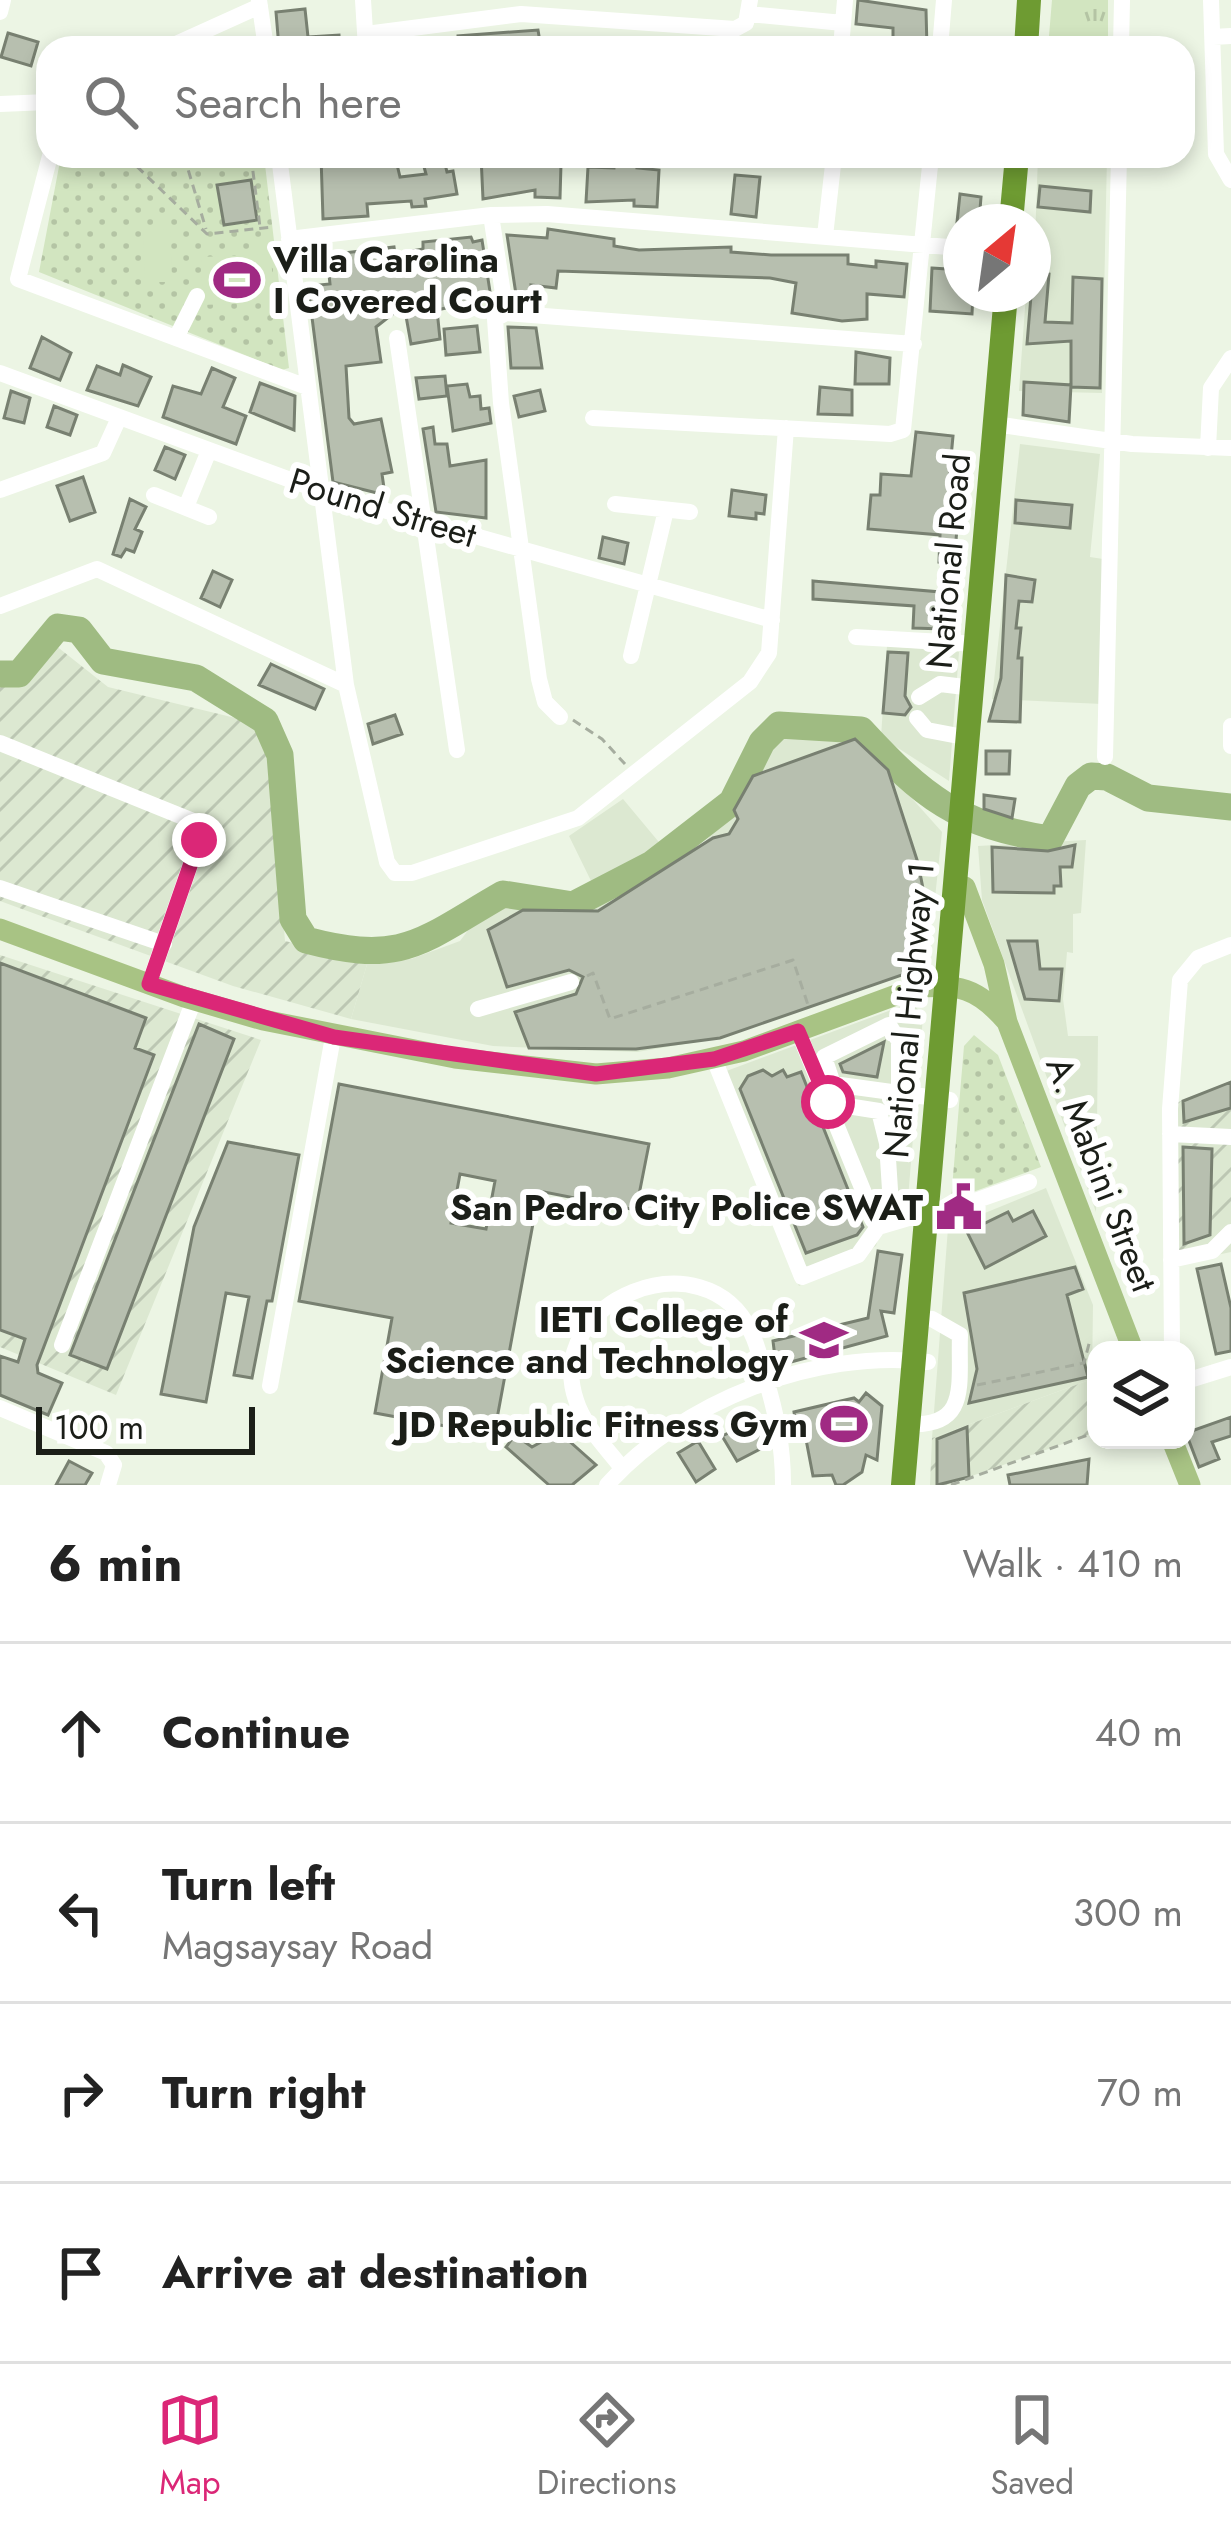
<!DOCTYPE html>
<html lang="en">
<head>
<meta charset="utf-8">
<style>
  :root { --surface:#fff; --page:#f2f2f2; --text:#222; --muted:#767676; --line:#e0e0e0; --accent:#db2777 }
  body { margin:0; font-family:Jost,sans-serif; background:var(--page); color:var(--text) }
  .controls { position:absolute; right:36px; bottom:36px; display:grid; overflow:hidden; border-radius:24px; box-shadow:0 6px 18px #0003 }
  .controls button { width:108px; height:108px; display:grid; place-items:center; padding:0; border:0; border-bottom:3px solid var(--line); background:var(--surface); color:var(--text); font:60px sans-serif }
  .compass { position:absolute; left:943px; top:204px; width:108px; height:108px; border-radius:50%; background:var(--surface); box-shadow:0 6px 18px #0003; rotate:29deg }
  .scale { position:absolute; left:36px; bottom:30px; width:219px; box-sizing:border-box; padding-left:12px; border:6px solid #1b1e18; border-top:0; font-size:33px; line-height:42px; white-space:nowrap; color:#1b1e18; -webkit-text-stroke:9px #fff; paint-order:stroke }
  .stop { position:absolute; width:36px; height:36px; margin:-27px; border:9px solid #db2777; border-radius:50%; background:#fff }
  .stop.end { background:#db2777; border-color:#fff; box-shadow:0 3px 12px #0008 }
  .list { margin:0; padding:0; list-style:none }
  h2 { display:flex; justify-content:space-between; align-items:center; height:156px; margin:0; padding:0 48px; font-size:51px }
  h2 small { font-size:39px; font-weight:400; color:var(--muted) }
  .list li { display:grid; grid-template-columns:78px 1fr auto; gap:36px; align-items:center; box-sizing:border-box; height:180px; padding:0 48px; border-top:3px solid var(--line) }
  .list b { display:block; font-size:45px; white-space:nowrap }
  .list p { margin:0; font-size:39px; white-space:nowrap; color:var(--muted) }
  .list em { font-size:39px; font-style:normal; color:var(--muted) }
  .icon { flex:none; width:66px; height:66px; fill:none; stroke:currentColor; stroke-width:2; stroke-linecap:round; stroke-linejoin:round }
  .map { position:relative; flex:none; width:1231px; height:1485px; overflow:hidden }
  .search { position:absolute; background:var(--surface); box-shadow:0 6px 18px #0003; left:36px; right:36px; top:36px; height:132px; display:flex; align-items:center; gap:30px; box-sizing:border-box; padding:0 42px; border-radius:36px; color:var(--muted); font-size:45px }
  .sheet { height:876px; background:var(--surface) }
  nav { display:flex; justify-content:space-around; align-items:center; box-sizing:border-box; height:168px; border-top:3px solid var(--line); background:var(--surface); font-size:33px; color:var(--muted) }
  nav a { display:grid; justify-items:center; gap:6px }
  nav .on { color:var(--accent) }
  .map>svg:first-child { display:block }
</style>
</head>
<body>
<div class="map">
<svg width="1231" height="1485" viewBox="0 0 1231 1485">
  <defs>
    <pattern id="industrial-furrows" width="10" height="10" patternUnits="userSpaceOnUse" patternTransform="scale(3)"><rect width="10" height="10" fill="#dce8d1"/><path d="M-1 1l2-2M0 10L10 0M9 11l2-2" fill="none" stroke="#bcc7b3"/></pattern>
    <pattern id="grass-tufts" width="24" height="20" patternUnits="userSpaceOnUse" patternTransform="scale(3)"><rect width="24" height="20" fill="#d2e5c0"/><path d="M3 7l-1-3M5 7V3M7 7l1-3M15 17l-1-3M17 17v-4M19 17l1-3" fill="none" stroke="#b4c4a4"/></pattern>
    <pattern id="park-dots" width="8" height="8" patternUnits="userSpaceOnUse" patternTransform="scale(3)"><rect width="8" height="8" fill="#d2e5c0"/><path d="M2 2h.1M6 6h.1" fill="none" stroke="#b4c4a4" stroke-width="1.8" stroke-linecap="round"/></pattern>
  </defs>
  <rect width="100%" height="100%" fill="#ecf5e4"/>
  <path fill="#dce8d1" d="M1038,156H1107L1102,393L1019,391L1026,294H1033Z
    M1020,444L1100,454L1090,557L1103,559L1102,704L992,699Z
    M887,646L959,652L949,781L881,737Z
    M791,731L857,737L942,832L928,964L720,1038L637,1052L493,1046L351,1019L368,961L411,959L460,941L478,917L521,902L590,908L701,846L730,814L768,750Z
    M623,799L663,847L595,889L569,836Z
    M1086,840L1081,913L1073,914V953L1067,952L1063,999L1068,1036H1098L1096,1212L982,900L978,846Z
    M902,1006H915L923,1016L906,1223L879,1235L876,1246L799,1286L713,1076Z
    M1046,1188L1093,1305L1092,1379L932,1438L948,1228Z"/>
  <path fill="url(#industrial-furrows)" d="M55,645L108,687L256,723L270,745L285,941L368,961L351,1019L233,986L0,901V681L25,680Z
    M0,955L261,1040L116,1395L0,1347Z
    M1231,1081V1252L1178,1263L1176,1103Z
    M1092,1379L1091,1434L946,1485H930L932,1438Z"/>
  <path fill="url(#grass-tufts)" d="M1052,0H1108V48H1048Z"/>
  <path fill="url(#park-dots)" d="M61,156H264L289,368L282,370L39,272Z
    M974,1035L998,1055L1041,1167L951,1200L964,1046Z"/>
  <path fill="#d2e5c0" d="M170,229L172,282H145L143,230Z
    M271,254L274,302L203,305L201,257Z"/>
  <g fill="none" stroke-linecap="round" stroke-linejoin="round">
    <path stroke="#9fbb82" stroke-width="27" d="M0,674H19L58,627L79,630L103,661L196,678L265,721L280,755L293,919L306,940C404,966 421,941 503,894L573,905L652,864L732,802L762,742L779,725L861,730C922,796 958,826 1050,839L1078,786L1091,776L1107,777L1148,798L1231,807"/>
  </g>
  <path fill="#b7bfaf" stroke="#788071" stroke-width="3" fill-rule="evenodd" d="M858,0L926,10L927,48H893V28L856,24Z
    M305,9L308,37L339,35L340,48H279L276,12Z
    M538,30L541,48H458V36Z
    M8,33L38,42L31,66L1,57Z
    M321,156H395L400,177L426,174L421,156H443L447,172L453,171L457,194L425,199L426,206L412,207L411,201L367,204L368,216L323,219Z
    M481,156H500L501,166L561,164L560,198L535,197V190L483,199Z
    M615,156H638L637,168L659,170L657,207L634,206V200L586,202L588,167L614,168Z
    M735,175L760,177L756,217L731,214Z
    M251,180L257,220L224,225L217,185Z
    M1040,186L1091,191L1090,212L1038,207Z
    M960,194L981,197L979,222H957Z
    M548,229L614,239V246L639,250L731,247V252L771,255H848V264L876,267V261L907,264L904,297L867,294V319L842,321L792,313L796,283L770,278L558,271L556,288L531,285L532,302L517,301L507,235L547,238Z
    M471,237L473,242L482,240L491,298L437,310L440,339L411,344L404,305L376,327L381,362L346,366L349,418L354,424L381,419L392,472L382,474L385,495L333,482L308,286L330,284L327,255L394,247L395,254L423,249V242Z
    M932,268L961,270V294H973L972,314L930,311Z
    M1033,272L1049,274L1045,322L1072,323L1073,277L1102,279L1100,388L1071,387V341L1027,344Z
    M477,326L480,352L446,355L444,329Z
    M508,327L536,328L542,368H511Z
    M42,337L71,353L60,380L30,368Z
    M856,352L890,358L889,384H855Z
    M123,365L151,377L138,406L87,390L97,366L120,375Z
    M212,368L235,378L223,407L246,416L236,444L163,417L173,386L201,394Z
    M445,376L447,396L419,399L416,378Z
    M1024,382L1071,385L1069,422L1023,415Z
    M260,383L295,396L294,430L250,412Z
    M467,384L470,397L480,396L481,409L489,408L491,423L453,431L447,386Z
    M820,387L852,390V415L818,414Z
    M540,390L545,411L519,417L514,396Z
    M11,391L30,398L24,423L4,418Z
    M54,406L77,415L70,435L47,427Z
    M433,427L435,444H447L450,466L486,460V518L436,512L423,429Z
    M916,432L953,436L949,479H955L952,517L958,518L954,562H939L940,535L868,529L871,495H880L881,474L911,476Z
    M165,447L185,455L175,479L155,470Z
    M83,477L95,512L70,521L57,486Z
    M732,490L766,495L764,514L756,513V519L729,516Z
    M130,499L146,507L135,529L142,532L134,552L126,549L121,557L113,554Z
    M1016,500L1072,505L1070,528L1015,523Z
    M603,537L628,543L624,564L599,558Z
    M213,571L232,580L220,607L201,598Z
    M1006,575L1035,580L1032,602L1019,601L1016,628H1021L1018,658H1022L1020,722L989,721L1001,678Z
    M813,581L940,592L943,629L913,628L914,606L813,599Z
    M888,652L908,653L905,696L911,707L905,715L883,713Z
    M271,664L324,689L315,709L259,685Z
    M395,715L402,734L373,744L368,724Z
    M855,739L888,770L918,863L926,904L925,967L720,1038L636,1049L529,1048L515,1012L576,994L583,977L569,970L507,987L488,930L523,910L598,911L713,838L729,834L738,819L734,810L753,776Z
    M986,751H1010L1009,774H986Z
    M984,795L1015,799L1012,818L984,809Z
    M1075,845L1072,867H1060L1061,886H1054V893L993,892L992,847L1048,851Z
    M1008,941H1037L1040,969H1062L1059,1001L1025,999Z
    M0,963L146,1018L135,1048L154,1055L37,1365L38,1373L62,1383L48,1415L0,1395V1356L18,1362L25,1339L0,1330Z
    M199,1024L234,1039L107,1369L70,1355Z
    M884,1042L877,1077L843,1072L840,1064Z
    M763,1070L772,1076L783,1070L787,1077L801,1072L863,1227L857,1235L806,1253L740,1089L748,1076Z
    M1231,1082V1108L1184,1122L1183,1101Z
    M339,1084L649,1144L636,1210L539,1191L494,1435L375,1413L392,1318L299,1301ZM460,1174L495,1181L486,1229L451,1223Z
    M228,1142L299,1155L272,1301H267L252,1378L234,1375L249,1297L226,1293L206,1402L161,1394L194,1227Z
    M1183,1147L1212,1149L1210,1235L1184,1244Z
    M1033,1211L1046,1236L985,1268L967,1232L1008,1212L1013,1221Z
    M878,1251L902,1255L894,1313L881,1311L887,1336L776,1366L773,1341L868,1318Z
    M1221,1264L1231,1308V1351L1216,1354L1197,1269Z
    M1075,1267L1083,1289L1067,1295L1088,1377L969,1403L977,1369L964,1293Z
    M866,1393L882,1406L877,1460L866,1455L862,1472L843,1485H836L832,1475L813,1476L804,1429L797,1431L794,1412L854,1398L859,1402Z
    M1231,1417V1436L1212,1442L1219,1459L1199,1467L1186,1433Z
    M763,1418L764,1447L737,1461L722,1436Z
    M967,1427L969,1477L937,1485V1439Z
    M559,1432L596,1465L572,1485H549L506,1447L515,1435L532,1447Z
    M698,1441L715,1469L696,1482L678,1453Z
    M1089,1459L1087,1485H1010L1008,1475Z
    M69,1461L92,1473L85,1485H56Z"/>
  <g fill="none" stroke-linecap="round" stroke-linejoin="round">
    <path stroke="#a6ad9f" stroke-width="3" stroke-dasharray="9 6" stroke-linecap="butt" d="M98,156H111
      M126,156L207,234L273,227
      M184,156L206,229
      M251,156L260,227
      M132,161L213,156
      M573,720L602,739L625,764
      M587,976L593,973L610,1019L793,960L808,1005
      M977,1385L1084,1363L1090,1340
      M951,1485L1096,1432"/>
    <path stroke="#fff" stroke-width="16" d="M259,0L266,48
      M363,0L366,48
      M1211,0L1216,154L1231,180
      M0,12L3,0
      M749,14L843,23
      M366,34L521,14L735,29L746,23L750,0
      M1213,37L1231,36
      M167,48L260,6
      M841,48L845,0
      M940,48L944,0
      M1121,48L1122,0
      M0,104L48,102
      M50,156L18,279L307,387
      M279,156L346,685L387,862L395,873H412L578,818L750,682L769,653L786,428
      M491,215L506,313
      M825,236L834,156
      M289,239L491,215L547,214L961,248
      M176,338L197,296
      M397,338L457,750
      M0,373L334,496L772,620
      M593,418L890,434L903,430L931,156
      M995,424L1132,444L1231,448
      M1208,448L1211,388L1231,358
      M0,490L103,453L118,420
      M154,495L209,517
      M615,504L690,512
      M186,507L208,453
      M0,606L97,569L346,685
      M856,637L977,644
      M631,656L666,510
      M919,697L940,684L973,688
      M560,717L545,702L539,679L501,403L495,319L506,313L914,344
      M917,718L927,730L969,738
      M0,743L198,823L199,840L149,984
      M1231,746V726
      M1105,757L1119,156
      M0,888L164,944
      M478,1009L571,982
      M798,1031L878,1227L912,1217L940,1222
      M714,1059L802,1277L858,1255L878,1227
      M899,1090V1041L889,1025L824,1057L833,1084L950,1100
      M828,1103L879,1111L887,1143L892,1221
      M1170,1134L1231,1137
      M966,1204L1029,1182
      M940,1210L952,1209
      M1171,1260L1212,1251L1231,1232
      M62,1345L194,1000
      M1172,1350L1170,1109L1180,980L1198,958L1231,945
      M1186,1381L1231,1367
      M270,1386L333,1037
      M0,1408L106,1453L114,1465L108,1485
      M907,1424C971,1428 958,1383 960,1335L932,1319L918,1318
      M622,1468C606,1447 584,1426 576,1400C542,1300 705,1234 751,1332C758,1345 761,1362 765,1376C776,1413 783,1445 783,1484
      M607,1485C682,1401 815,1349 928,1362"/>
    <path stroke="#a8c384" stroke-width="21" d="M965,887L994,964L1007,1022L1133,1350
      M0,929L184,997L263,1020L455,1058L596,1074L668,1068L744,1051L915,988C958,983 978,988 1007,1022
      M1172,1440L1190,1485"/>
    <path stroke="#6e9b32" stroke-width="24" d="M1026,48L1029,0
      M1011,222L1017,156
      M903,1485L1006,294"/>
  </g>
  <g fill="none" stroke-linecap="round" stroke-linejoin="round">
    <path stroke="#db2777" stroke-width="15" d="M199,840L149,984L334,1037L596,1074L714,1059L798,1031L828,1102"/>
  </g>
  <defs>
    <symbol id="stadium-bare" viewBox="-9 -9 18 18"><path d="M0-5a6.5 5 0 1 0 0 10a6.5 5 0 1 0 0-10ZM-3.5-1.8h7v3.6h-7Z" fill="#a02a83" stroke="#fff" stroke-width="2.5" paint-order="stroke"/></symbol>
    <symbol id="civic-bare" viewBox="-9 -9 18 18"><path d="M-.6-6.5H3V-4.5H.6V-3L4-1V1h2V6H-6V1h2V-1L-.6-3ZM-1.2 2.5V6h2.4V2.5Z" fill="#a02a83" stroke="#fff" stroke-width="2.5" paint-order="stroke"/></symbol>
    <symbol id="university-bare" viewBox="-9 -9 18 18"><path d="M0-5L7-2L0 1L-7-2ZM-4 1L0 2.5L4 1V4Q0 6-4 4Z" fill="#a02a83" stroke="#fff" stroke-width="2.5" paint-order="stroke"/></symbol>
  </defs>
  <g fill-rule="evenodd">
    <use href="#stadium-bare" x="204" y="247" width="66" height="66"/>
    <use href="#civic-bare" x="926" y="1174" width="66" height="66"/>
    <use href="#university-bare" x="791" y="1307" width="66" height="66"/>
    <use href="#stadium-bare" x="811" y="1391" width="66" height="66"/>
  </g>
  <g text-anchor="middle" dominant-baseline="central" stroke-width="12" stroke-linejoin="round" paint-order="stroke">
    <g font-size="36" font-weight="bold" fill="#1b1e18" stroke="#fff" text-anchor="end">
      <text x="273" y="259" text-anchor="start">Villa Carolina<tspan x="273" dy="41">I Covered Court</tspan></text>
      <text x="923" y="1207">San Pedro City Police SWAT</text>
      <text x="788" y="1319">IETI College of<tspan x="788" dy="41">Science and Technology</tspan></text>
      <text x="808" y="1424">JD Republic Fitness Gym</text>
    </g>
    <g font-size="36" fill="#1b1e18" stroke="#fff">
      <text transform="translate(383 507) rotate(17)">Pound Street</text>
      <text transform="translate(948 561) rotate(-85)">National Road</text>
      <text transform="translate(908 1010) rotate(-85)">National Highway 1</text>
      <text transform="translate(1102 1174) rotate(69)">A. Mabini Street</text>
    </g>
  </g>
</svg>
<div class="controls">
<button><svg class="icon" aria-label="layers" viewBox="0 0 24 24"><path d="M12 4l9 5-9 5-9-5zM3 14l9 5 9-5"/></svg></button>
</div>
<svg class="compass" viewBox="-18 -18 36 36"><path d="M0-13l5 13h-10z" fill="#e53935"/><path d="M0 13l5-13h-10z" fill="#767676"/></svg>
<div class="scale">100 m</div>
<div class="stop" style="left:828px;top:1102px"></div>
<div class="stop end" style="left:199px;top:840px"></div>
<div class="search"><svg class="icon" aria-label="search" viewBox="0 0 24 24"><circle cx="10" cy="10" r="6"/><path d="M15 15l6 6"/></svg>Search here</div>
</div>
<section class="sheet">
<h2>6 min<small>Walk · 410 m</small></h2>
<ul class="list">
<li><svg class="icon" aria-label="ahead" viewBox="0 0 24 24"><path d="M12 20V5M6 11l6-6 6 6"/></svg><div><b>Continue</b></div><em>40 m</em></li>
<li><svg class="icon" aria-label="left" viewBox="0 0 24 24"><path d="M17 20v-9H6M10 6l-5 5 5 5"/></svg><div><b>Turn left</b><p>Magsaysay Road</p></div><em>300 m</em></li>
<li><svg class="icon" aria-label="right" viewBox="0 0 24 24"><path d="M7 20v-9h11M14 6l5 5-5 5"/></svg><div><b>Turn right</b></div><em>70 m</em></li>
<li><svg class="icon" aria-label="arrive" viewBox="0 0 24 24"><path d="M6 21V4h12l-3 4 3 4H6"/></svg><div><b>Arrive at destination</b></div></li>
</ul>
</section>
<nav>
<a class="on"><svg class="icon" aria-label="map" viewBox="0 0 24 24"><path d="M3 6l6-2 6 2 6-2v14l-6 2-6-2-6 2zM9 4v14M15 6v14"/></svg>Map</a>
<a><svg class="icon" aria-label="directions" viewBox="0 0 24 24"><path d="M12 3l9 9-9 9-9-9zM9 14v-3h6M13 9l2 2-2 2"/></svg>Directions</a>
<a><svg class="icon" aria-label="saved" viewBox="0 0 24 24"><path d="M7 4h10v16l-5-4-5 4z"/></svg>Saved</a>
</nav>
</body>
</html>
